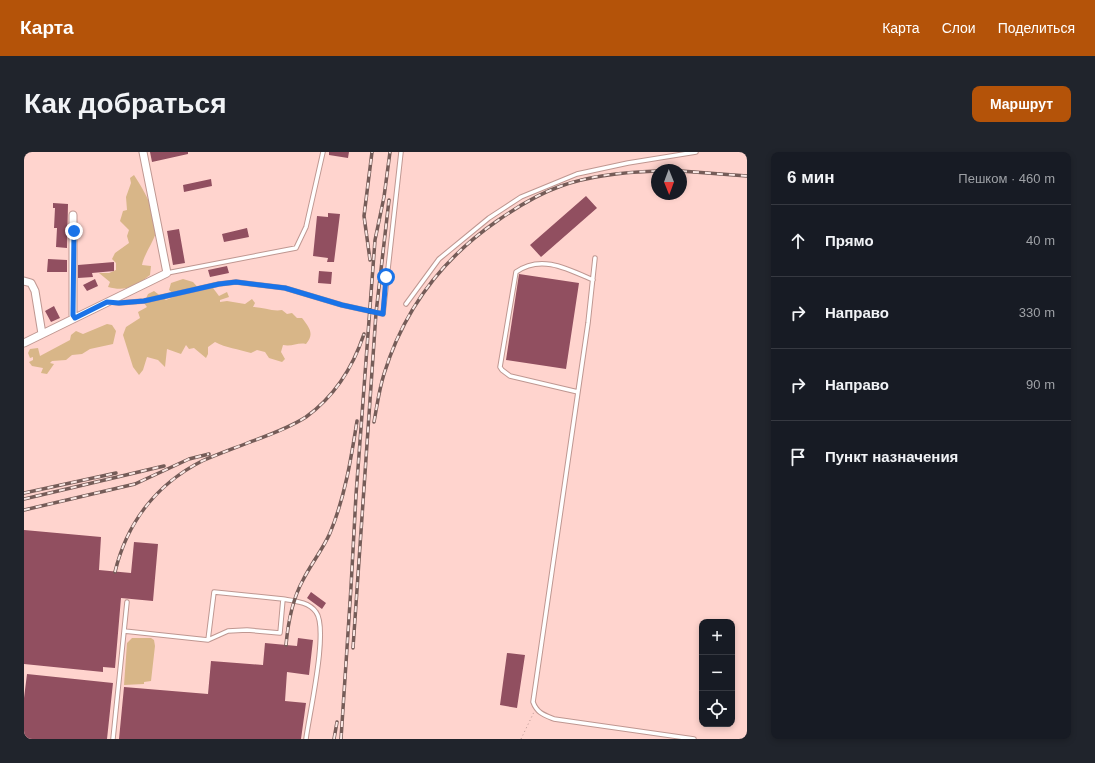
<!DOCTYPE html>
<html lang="ru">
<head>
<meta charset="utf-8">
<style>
  :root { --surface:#171b24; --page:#20242c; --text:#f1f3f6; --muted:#9ea1a6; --line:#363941; --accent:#b45309 }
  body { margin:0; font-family:Helvetica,sans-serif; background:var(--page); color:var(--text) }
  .controls { position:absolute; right:12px; bottom:12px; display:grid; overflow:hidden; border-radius:8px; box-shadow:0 2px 6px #0003 }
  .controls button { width:36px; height:36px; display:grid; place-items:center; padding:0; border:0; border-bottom:1px solid var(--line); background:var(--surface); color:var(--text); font:20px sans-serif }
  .compass { position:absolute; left:627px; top:12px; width:36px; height:36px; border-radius:50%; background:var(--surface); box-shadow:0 2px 6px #0003; rotate:179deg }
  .stop { position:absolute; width:12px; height:12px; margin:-9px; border:3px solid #1a73e8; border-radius:50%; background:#fff }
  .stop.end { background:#1a73e8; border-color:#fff; box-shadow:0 1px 4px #0008 }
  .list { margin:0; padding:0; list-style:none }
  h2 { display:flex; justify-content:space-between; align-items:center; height:52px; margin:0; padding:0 16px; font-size:17px }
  h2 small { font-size:13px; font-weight:400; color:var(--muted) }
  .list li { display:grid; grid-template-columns:26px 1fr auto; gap:12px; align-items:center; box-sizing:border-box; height:72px; padding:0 16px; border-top:1px solid var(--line) }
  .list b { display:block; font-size:15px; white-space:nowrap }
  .list em { font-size:13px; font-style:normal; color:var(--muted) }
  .icon { flex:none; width:22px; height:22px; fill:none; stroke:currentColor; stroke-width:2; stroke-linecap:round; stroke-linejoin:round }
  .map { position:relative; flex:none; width:723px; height:587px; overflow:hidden; border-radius:8px }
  header { display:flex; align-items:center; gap:24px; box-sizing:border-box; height:56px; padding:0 20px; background:var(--accent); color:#fff }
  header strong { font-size:19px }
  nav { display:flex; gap:22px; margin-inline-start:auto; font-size:14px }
  .intro { display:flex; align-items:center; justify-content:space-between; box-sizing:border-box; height:96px; padding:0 24px }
  h1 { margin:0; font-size:28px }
  .button { padding:10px 18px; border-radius:8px; background:var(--accent); color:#fff; font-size:14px; font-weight:700 }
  main { display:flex; gap:24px; padding:0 24px }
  aside { flex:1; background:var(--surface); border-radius:8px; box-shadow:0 2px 6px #0003 }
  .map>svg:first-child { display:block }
</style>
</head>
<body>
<header>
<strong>Карта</strong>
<nav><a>Карта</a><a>Слои</a><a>Поделиться</a></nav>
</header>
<div class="intro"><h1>Как добраться</h1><a class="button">Маршрут</a></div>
<main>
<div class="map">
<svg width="723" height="587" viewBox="0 0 723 587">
  <rect width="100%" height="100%" fill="#ffd4ce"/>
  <path fill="#d8b688" d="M110,23C118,35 137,67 132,81C128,92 120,103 118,113L127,114L126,123C112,134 102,140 84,135L86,130L75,121H85L92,118V111L88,107L91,101L105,91L103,84L105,78L96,69L99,59L103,58L102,45L107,31L106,26Z
    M159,127L169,130L176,138L175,139L189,136L195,144L203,140L205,145L196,148V150L203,149L221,152L228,147L231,151L229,155C239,155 249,160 258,158L263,162L268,161L273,166H278C285,175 291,182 282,192C274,190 268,195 259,193L257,200L261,207L258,210L245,206L241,200L233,198L227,201C214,197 202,196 191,190L184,195V202L182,206L170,196L165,197L162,193L157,202L143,197L141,215L134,208L123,205L119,218L115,223L109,215L99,183L102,175L116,166L114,160L123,155L120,151L124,142L130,139L142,148L152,144L145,138L147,131Z
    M83,172L88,173L92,179L89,192L66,197L58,202L48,203L42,208L28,209L26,211L30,212L23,222L17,221L19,216L8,214L5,210L9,208V205L6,206L4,201L6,197L14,196L16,204L46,188L47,183L52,179L59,182Z
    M108,486H127L130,488L131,494L127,529L120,530V532L100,533L103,491Z"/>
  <path fill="#914f60" d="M126,0H164V2L128,10Z
    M305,0H325L324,6L305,3Z
    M187,27L188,34L160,40L159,33Z
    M562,44L573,56L517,105L506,93Z
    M29,51L44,52L43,96L32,95L33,76H30L31,56H29Z
    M304,61L316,62L310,110H303L304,106L289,104L293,64L304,65Z
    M223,76L225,85L200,90L198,82Z
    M155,77L161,111L149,113L143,79Z
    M24,107L43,108V120H23Z
    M90,110V119L68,121L69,125L54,126V113Z
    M203,114L205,121L186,125L184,118Z
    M295,119L308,120L307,132L294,131Z
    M495,122L555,131L542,217L482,208Z
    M71,127L74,134L63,139L59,133Z
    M30,154L36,166L27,170L21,159Z
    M0,378L77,385L75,418L107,421L110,390L134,392L129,449L97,446L91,516L79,515V520L0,512Z
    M287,440L302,451L298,457L283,446Z
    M274,486L289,488L285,523L263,520L261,549L282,551L277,587H95L100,535L184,542L187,509L239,513L241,491L273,494Z
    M483,501L501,503L493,556L476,553Z
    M3,522L89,531L83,587H0V546Z"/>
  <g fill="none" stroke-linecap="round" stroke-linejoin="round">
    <defs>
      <path id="lane" d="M571,106L564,171L509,550C513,561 520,563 530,567L670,587
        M143,121L272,96L282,75L299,0
        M86,150L95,151L120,149L195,132L212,130L261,136L318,153L359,162L377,0
        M382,152L415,107L465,66L497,45L553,22L604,11L672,0
        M554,240L486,224L478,218L476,215L492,120C517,102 544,117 569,128
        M100,479L184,488L204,479L223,478L256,481L259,447C271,449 285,450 292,460C305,477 285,563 282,587
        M184,488L190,440L259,447
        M89,587L103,450"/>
      <path id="street" d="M49,63V163L51,166
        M0,129L7,131L11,139L18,182
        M0,191L143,121L119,0"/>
    </defs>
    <use href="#lane" stroke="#bf9791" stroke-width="5.5"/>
    <use href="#street" stroke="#bf9791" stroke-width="9"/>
    <path stroke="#b69590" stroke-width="1" stroke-dasharray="1 3" stroke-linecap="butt" d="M497,587L510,560"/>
    <use href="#lane" stroke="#fff" stroke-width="3.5"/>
    <use href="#street" stroke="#fff" stroke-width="7"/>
    <defs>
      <path id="rail" d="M657,19L723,24
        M346,108L340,64L348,0
        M350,270C353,254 355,238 360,222C380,157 418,107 473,69C493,55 514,42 537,34C568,23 601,20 633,19
        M0,341L92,321
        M0,347L140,314
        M0,358L111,332L165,307L185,302
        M91,420C103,370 133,332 178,309C194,302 211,296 226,290C245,283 265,276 282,265C311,244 329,215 340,182
        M262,493C264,471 268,448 279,428C287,412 299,397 306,381C321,345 327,307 333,269
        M329,496L352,161L365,48
        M310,587L313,570
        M317,587L327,435L332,343L351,88L360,45L366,0"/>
    </defs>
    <use href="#rail" stroke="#755c58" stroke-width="3.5"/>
    <use href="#rail" stroke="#fae8e5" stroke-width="2" stroke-dasharray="6" stroke-linecap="butt"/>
  </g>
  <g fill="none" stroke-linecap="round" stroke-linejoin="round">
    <path stroke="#1a73e8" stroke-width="5" d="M50,79L49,163L51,166L83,150L95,151L120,149L195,132L212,130L261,136L318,153L359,162L362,125"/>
  </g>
</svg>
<div class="controls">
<button>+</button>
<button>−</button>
<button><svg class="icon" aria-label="locate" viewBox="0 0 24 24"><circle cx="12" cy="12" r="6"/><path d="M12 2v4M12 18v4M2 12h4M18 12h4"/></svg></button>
</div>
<svg class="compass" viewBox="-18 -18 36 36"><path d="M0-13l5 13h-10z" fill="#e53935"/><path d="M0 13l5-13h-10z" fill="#9ea1a6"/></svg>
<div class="stop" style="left:362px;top:125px"></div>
<div class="stop end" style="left:50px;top:79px"></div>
</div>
<aside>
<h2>6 мин<small>Пешком · 460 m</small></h2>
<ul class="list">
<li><svg class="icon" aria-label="ahead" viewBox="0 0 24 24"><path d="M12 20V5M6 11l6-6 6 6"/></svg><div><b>Прямо</b></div><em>40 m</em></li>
<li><svg class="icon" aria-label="right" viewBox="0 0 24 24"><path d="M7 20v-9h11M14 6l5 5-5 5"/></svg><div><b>Направо</b></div><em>330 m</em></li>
<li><svg class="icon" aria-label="right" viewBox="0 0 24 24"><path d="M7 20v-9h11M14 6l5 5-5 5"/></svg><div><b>Направо</b></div><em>90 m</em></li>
<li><svg class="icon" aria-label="arrive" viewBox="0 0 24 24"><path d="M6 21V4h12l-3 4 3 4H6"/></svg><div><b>Пункт назначения</b></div></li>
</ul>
</aside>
</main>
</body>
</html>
